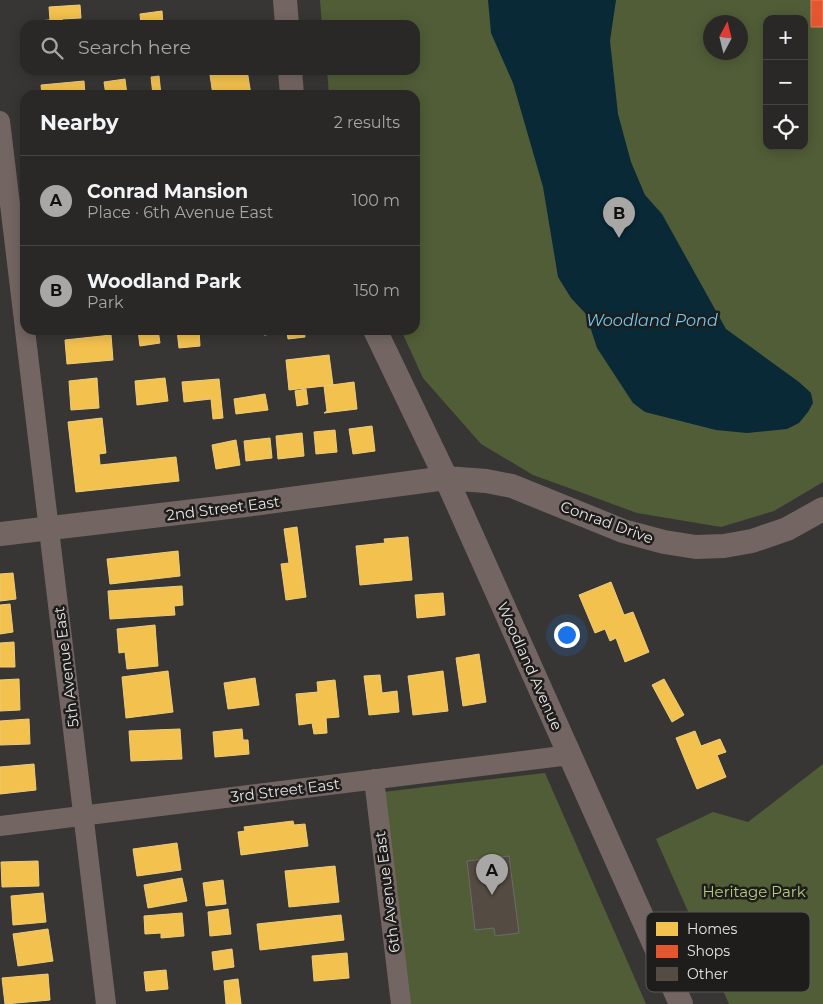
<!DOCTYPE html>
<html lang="en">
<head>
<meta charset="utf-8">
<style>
  :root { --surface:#2a2827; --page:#32302f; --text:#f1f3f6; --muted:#a5a6a7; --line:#464444; --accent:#a9a7a5 }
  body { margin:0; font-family:Montserrat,sans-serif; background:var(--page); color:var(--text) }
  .controls { position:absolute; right:15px; top:15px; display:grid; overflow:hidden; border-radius:10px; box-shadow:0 2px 12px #0003 }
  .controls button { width:45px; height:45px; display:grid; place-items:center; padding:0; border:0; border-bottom:1px solid var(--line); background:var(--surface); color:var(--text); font:25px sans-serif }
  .compass { position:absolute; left:703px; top:15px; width:45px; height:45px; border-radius:50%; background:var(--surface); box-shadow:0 2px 12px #0003; rotate:7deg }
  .you { position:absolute; left:566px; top:634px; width:18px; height:18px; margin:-12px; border:4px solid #fff; border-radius:50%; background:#1a73e8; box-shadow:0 0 0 8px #1a73e833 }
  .badge { display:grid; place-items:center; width:32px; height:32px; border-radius:50%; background:var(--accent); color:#111; font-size:16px; font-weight:700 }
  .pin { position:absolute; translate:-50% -41px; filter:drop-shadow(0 1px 2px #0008) }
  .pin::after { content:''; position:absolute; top:26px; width:18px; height:15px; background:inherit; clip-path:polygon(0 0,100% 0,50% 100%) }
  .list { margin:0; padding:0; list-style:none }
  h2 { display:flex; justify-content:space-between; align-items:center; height:65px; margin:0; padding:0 20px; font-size:21px }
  h2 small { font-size:16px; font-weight:400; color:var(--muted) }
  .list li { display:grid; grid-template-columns:32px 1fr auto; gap:15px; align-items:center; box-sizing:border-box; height:90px; padding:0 20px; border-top:1px solid var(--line) }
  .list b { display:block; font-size:19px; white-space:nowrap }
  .list p { margin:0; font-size:16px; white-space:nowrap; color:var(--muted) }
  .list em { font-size:16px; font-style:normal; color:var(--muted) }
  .icon { flex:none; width:28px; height:28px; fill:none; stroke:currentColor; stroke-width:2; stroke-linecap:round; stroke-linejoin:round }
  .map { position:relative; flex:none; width:823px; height:1004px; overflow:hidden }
  .search { position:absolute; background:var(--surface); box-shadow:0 2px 12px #0003; left:20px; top:20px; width:400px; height:55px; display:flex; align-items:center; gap:12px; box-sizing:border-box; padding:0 18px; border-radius:15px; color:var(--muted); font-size:19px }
  .panel { position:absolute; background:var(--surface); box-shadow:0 2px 12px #0003; left:20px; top:90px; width:400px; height:245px; border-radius:15px }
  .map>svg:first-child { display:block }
</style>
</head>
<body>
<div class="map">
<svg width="823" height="1004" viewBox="0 0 823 1004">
  <rect width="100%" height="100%" fill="#383634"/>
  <path fill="#515d37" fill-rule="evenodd" d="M320,0H823V482L774,511L721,527L637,513L580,492L533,475L481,444L423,378L401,330H415V95H329L327,70H415V25H322ZM767,19H804V146H767ZM710,22H740V52H710Z
    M823,764V1004H729L656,839L713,812L748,822Z
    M545,773L646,1004H410L383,792Z"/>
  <path fill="#092937" d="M488,0H616L610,41L618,114L631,162L645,195L662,214L726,329L799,382L811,393L813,403L808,412L799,423L787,429L747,433L716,430L645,412L633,403L597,348L586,314L571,298L558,277L543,187L513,83L491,33Z"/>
  <path fill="#f2c14e" stroke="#eecc7a" d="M80,5L81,18L62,19L63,25H38V21L50,20L49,7Z
    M162,11L163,25H141L140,14Z
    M47,70H80V72L47,74Z
    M105,70H124V72L105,73Z
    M247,70L251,95H213L210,75Z
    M159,76L161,95H153L151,77Z
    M125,79L127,95H106L104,82Z
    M84,81L85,95H42L41,85Z
    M138,330H158L160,343L140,346Z
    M177,330H199L200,346L179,348Z
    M263,330H304L305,337L288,339L287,332L264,335Z
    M111,335L113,360L67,364L65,340Z
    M329,355L333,385L289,390L286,360Z
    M97,378L99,408L71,410L69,381Z
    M165,378L168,401L137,405L135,381Z
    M219,379L223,418L213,419L211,399L184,402L182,382Z
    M354,382L357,409L324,413L327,411L324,386Z
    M306,389L308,404L297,406L295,391Z
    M265,394L268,410L236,414L234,399Z
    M102,418L106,453L99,454L100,465L176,457L179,481L76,492L68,422Z
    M372,426L375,451L353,454L349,429Z
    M335,430L337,452L316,454L314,432Z
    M302,433L304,456L278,459L276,436Z
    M270,438L272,458L246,461L244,441Z
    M236,440L240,465L216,469L212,445Z
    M297,527L306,597L286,600L281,564L289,563L284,529Z
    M408,537L412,580L360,585L356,546L385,543L384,539Z
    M178,551L180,576L110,584L107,559Z
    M13,573L16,599L0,601V574Z
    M611,582L624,615L633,612L649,652L625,662L616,638L610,641L605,629L595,633L579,595Z
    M182,586L183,605L174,606L175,615L110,619L108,591Z
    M443,593L445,615L417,618L415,595Z
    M10,604L13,632L0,634V605Z
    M155,625L158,666L127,669L125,652L119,653L117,629Z
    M14,642L15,667H0V643Z
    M479,654L486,702L463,706L456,658Z
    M168,671L173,712L126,718L122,677Z
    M443,671L448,711L413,715L408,676Z
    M380,675L382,693L397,691L399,712L369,715L364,676Z
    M255,678L259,705L228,709L224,683Z
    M19,679L20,710L0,711V680Z
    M664,679L684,715L672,722L652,685Z
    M335,680L339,717L326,718L327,733L314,734L312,723L299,725L296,694L318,692L317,682Z
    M29,719L30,744L0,745V721Z
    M180,729L182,759L131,761L129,731Z
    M242,729L243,740H248L249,754L215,757L213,732Z
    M695,731L701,746L720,739L726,752L717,755L726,777L697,789L676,738Z
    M34,764L36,790L0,794V767Z
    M293,821L294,825L305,824L308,846L241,855L238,832L245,831L244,827Z
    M177,843L181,870L137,876L133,849Z
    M38,861L39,886L2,887L1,862Z
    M335,866L339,902L289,907L285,871Z
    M182,878L187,901L148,908L144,885Z
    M223,880L226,904L206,906L203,883Z
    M43,893L46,922L13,925L11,896Z
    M228,909L231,934L210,936L208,912Z
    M182,913L184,936L161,938V933L145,934L144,916Z
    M341,915L344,940L260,950L257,924Z
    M48,929L53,961L18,966L13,934Z
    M232,949L234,967L214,970L212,952Z
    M347,953L349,978L314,981L312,956Z
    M166,970L168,989L146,991L144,972Z
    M48,974L50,1000L5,1004L2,978Z
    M238,979L241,1004H226L224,981Z"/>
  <path fill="#e4572e" stroke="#e58164" d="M811,0H823V27H811Z"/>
  <path fill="#544b42" stroke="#6c6b69" d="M509,856L519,933L495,936L494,928L475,930L467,861Z"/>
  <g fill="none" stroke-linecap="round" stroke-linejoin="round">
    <path stroke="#736662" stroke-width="20" d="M0,121L25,329
      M25,330L106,1004
      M374,779L401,1004
      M0,826L570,755"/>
    <path stroke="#736662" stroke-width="24" d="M285,0L287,25
      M290,70L292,95
      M375,330L446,478L681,1004
      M0,534L245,505L446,478L486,481L512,486L623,531L664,542L696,547L724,546L752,541L787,529L823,509"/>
  </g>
  <g text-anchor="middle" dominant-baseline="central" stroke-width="5" stroke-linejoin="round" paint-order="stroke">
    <g font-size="15" fill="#e6e4e2" stroke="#1f1d1c">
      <text transform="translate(223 508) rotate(-7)">2nd Street East</text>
      <text transform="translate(607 522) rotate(20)">Conrad Drive</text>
      <text transform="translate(530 666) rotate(66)">Woodland Avenue</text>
      <text transform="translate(66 667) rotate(-97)">5th Avenue East</text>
      <text transform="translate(285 790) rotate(-7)">3rd Street East</text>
      <text transform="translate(387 892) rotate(-97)">6th Avenue East</text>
    </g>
    <g font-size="15" fill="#b2cd7c" stroke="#1f1d1c">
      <text x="754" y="891">Heritage Park</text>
    </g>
    <g font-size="16" font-style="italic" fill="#6ccbf9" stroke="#1f1d1c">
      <text x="652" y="320">Woodland Pond</text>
    </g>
  </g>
  <rect x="646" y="912" width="164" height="80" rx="8" fill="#1f1d1c" stroke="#5b5957" stroke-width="1"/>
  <rect x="656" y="922" width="22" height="14" fill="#f2c14e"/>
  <rect x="656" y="945" width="22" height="13" fill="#e4572e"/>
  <rect x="656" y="967" width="22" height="14" fill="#544b42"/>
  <g font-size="14" fill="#e6e4e2">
    <text x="687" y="934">Homes</text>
    <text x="687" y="956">Shops</text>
    <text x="687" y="979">Other</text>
  </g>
</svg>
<div class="controls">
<button>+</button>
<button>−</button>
<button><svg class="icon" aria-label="locate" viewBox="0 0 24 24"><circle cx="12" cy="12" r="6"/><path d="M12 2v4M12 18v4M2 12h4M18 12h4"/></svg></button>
</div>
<svg class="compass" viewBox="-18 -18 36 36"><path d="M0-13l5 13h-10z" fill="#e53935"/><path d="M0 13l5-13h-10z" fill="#a5a6a7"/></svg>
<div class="you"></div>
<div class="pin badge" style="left:492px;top:895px">A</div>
<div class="pin badge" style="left:619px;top:238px">B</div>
<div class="search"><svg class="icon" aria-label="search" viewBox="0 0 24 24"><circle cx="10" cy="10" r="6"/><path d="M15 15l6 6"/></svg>Search here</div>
<section class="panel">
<h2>Nearby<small>2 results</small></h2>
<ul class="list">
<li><span class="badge">A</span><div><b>Conrad Mansion</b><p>Place · 6th Avenue East</p></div><em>100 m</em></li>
<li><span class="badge">B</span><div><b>Woodland Park</b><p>Park</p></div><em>150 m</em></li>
</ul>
</section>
</div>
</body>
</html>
